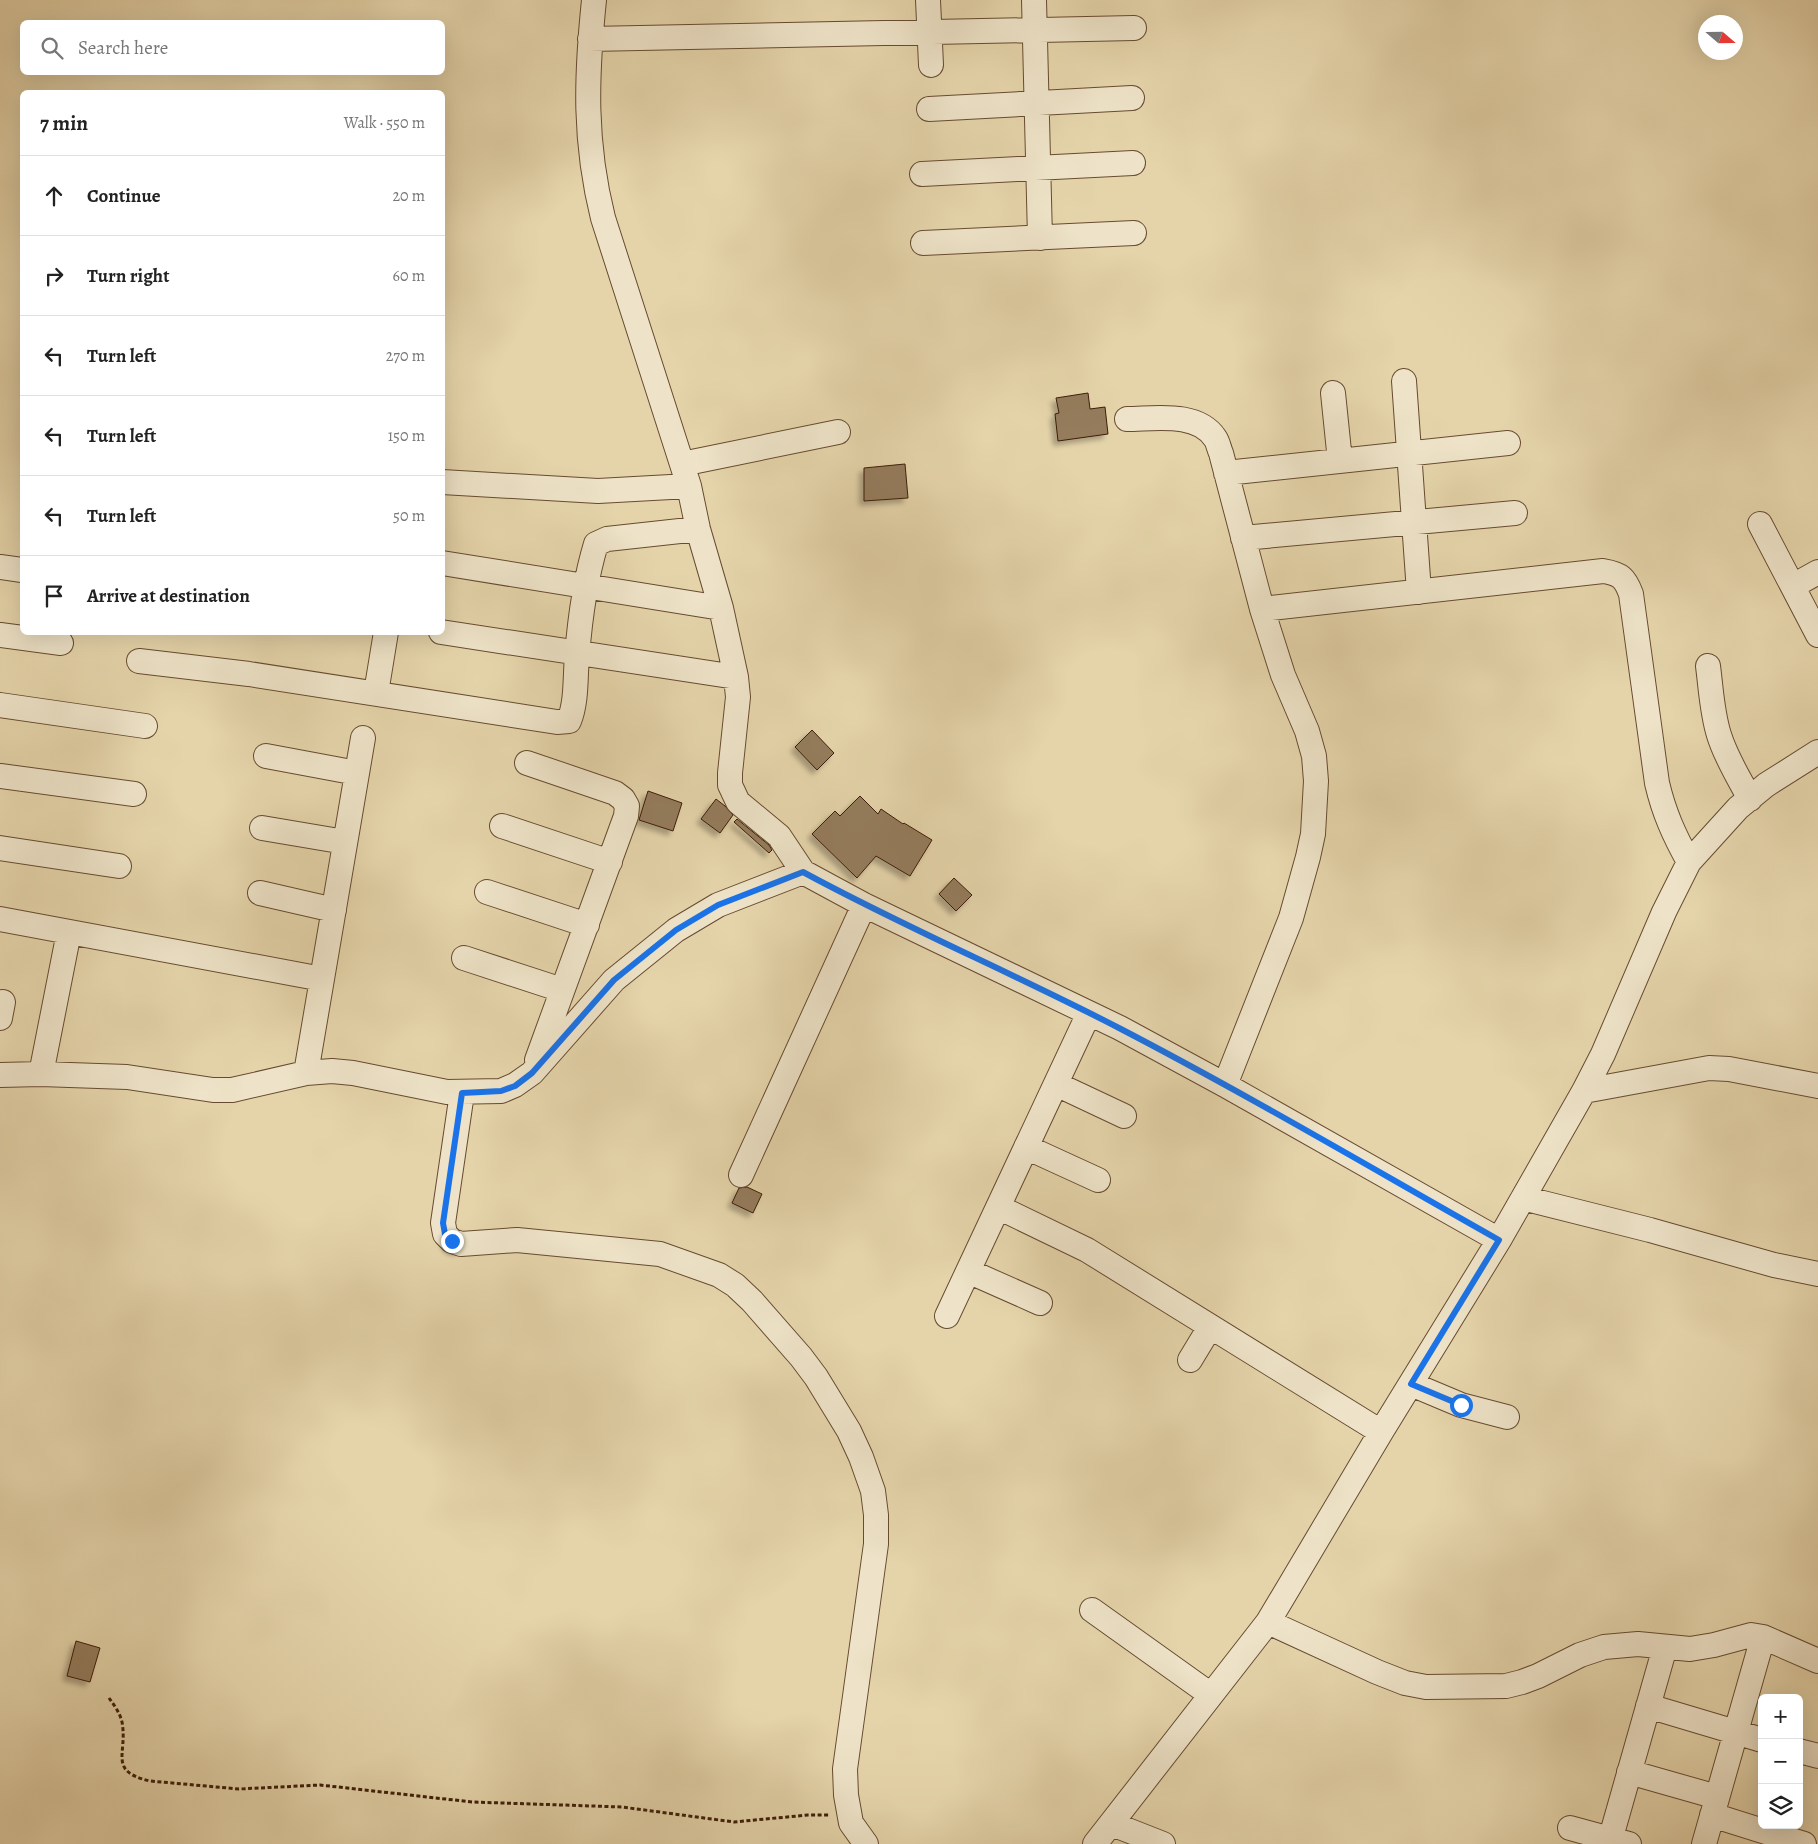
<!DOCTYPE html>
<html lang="en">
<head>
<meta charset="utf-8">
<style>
  :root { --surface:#fff; --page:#f2f2f2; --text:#222; --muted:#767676; --line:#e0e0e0 }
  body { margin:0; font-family:Alegreya,serif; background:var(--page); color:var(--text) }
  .controls { position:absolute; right:15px; bottom:15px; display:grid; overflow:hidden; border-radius:8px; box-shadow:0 5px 20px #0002 }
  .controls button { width:45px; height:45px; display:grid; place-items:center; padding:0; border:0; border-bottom:1px solid var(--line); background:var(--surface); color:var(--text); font:25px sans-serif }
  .compass { position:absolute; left:1698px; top:15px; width:45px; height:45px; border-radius:50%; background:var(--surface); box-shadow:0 5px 20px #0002; rotate:110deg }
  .stop { position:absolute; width:15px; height:15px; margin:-11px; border:4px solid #1a73e8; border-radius:50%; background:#fff }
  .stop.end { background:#1a73e8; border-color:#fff; box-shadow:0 1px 5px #0008 }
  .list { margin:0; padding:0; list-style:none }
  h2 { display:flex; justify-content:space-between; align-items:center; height:65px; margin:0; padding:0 20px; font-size:21px }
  h2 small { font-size:16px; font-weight:400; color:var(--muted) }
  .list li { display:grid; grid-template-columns:32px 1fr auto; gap:15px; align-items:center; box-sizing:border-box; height:80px; padding:0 20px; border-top:1px solid var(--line) }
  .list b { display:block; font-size:19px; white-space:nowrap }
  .list em { font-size:16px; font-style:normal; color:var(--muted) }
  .icon { flex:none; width:28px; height:28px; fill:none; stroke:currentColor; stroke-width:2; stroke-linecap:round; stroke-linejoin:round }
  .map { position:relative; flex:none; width:1818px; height:1844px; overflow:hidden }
  .search { position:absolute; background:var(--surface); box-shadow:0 5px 20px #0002; left:20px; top:20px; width:425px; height:55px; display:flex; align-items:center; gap:12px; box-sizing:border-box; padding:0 18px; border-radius:8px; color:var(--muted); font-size:19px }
  .panel { position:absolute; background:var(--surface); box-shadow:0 5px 20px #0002; left:20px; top:90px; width:425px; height:545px; border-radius:8px }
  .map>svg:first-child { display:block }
</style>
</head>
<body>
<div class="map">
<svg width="1818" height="1844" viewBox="0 0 1818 1844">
  <defs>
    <filter id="shadow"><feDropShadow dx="-4.5" dy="4.5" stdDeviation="2.5" flood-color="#0004"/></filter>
  </defs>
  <rect width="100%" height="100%" fill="#e5d4aa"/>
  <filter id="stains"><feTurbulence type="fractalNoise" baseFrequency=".004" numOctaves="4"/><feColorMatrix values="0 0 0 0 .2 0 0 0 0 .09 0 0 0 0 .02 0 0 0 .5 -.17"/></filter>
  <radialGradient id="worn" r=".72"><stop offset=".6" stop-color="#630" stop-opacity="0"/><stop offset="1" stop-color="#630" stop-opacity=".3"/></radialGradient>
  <path fill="#947c5c" stroke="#3d1d08" filter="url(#shadow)" d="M1088,393L1090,409L1105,407L1108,434L1058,441L1055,414L1059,413L1056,398Z
    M905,464L908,498L864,501V468Z
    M812,730L834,753L817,770L795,747Z
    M648,791L682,803L673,831L639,820Z
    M860,796L878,814L881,809L903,824L904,823L932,840L910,876L876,856L857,878L812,834L835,811L840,816Z
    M716,799L725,806L733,815L720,833L701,819Z
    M737,819L769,845L772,850L769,853L734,822Z
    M954,878L972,895L956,911L939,894Z
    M747,1187L762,1194L753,1213L732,1203L739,1188Z
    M76,1641L100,1648L90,1682L67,1676Z"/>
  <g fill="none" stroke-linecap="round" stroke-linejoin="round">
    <defs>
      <path id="minor" d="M594,0C586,78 584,142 603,218L689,486L698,529L721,608L736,677L738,697L730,773V785L738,802L779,836L803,872L864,905L1120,1028L1225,1085L1499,1240
        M928,0L931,65
        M1034,0L1040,238
        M590,39L1134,28
        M929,109L1132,98
        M922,174L1133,163
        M923,243L1134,233
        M1404,381L1419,592
        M1333,393L1340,461
        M1127,419C1154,419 1197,411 1215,438C1218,442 1219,449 1221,453L1262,609L1283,675L1307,731L1314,756L1316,781L1313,834L1308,857L1291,918L1225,1085
        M682,464L838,432
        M1226,473L1508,443
        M442,482L598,491L689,486
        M1760,524L1818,635
        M1243,538L1515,513
        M442,563L721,608
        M0,567L22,570
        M1793,586L1818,572
        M1262,609L1603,571C1621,574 1625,578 1631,594L1657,783C1664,813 1674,835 1689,862
        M441,632L736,677
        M0,635L61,643
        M139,661L249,674L557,722L569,721C577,701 575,677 577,656C580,618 585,580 596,544L607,539L698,529
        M1708,666C1711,689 1712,713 1719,735C1726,758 1739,778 1750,799
        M376,693L386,632
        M0,705L145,726
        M266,756L357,773
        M527,763L615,793L623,799L627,806L626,816L537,1060
        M0,776L134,794
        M502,826L610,862
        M262,828L345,842
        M0,848L119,866
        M487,892L587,925
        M260,893L334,910
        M0,919L322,979
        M464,958L562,990
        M0,1018L3,1002
        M306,1073L363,738
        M41,1074L69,932
        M0,1075L41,1074L127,1077L213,1090H232L306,1073L332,1071L353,1073L447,1092L501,1091L515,1085L532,1073L614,980L676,930L718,905L803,872
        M1056,1084L1124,1116
        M1584,1091L1709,1068L1729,1069L1818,1086
        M462,1093L443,1223L445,1234L452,1241L461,1244L517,1240L660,1254L719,1275L735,1285L752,1301L801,1357L816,1377L849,1431L861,1457L873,1491L876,1515V1544L845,1769L846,1795L851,1823L866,1844
        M1026,1147L1098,1180
        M741,1175L864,905
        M1523,1198L1650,1230L1774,1265L1818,1274
        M998,1207L1087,1250L1381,1432
        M968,1271L1040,1303
        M947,1316L1089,1013
        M1190,1360L1210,1327
        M1411,1384L1461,1405L1507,1417
        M1092,1610L1211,1695
        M1268,1622L1377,1672L1405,1683L1426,1687L1506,1686L1522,1682L1538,1676L1580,1655L1604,1647L1638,1644L1690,1649L1714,1645L1751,1635L1763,1637L1818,1661
        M1648,1706L1762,1740
        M1799,1751L1818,1756
        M1629,1772L1717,1797
        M1712,1815L1804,1844
        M1112,1824L1163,1844
        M1570,1828L1629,1844
        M1095,1844L1268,1622L1381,1432L1499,1240L1584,1091L1603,1054L1664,912L1689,862L1738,808L1766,785L1818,752
        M1609,1844L1665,1647
        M1704,1844L1763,1637"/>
    </defs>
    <use href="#minor" stroke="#674b30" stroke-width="26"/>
    <path stroke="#3d1d08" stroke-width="3" stroke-dasharray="4 2.5" stroke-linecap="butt" d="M109,1698C114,1705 120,1713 122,1722C128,1754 107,1771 150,1781L239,1789L320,1785L472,1802L622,1807L734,1822L808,1815H829"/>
    <use href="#minor" stroke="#eee3c8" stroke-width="24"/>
  </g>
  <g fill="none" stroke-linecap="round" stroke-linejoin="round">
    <path stroke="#1a73e8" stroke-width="6" d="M452,1241L445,1234L443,1223L462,1093L501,1091L515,1086L532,1073L614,980L676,930L718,905L803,872C906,928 1015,974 1119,1028C1248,1095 1373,1169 1499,1240L1411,1384L1461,1405"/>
  </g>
  <rect width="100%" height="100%" filter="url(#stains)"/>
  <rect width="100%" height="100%" fill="url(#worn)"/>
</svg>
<div class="controls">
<button>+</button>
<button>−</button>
<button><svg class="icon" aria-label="layers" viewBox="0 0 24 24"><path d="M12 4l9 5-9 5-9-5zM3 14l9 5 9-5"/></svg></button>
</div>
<svg class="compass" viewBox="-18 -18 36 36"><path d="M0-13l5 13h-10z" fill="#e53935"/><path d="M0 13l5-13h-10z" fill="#767676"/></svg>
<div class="stop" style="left:1461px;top:1405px"></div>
<div class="stop end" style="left:452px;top:1241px"></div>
<div class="search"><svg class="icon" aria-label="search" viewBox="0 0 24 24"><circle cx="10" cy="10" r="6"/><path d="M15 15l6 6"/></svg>Search here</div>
<section class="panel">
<h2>7 min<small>Walk · 550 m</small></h2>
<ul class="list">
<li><svg class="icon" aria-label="ahead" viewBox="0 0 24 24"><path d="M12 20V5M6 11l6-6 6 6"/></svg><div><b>Continue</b></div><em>20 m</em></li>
<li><svg class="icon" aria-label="right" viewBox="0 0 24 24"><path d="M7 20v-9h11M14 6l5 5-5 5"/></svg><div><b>Turn right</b></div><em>60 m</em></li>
<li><svg class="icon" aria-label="left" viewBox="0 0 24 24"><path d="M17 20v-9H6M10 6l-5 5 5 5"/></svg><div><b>Turn left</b></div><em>270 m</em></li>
<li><svg class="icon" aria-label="left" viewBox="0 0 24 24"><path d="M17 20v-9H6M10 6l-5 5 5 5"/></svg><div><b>Turn left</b></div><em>150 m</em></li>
<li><svg class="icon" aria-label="left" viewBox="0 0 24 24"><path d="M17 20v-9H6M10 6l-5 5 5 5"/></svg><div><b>Turn left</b></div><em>50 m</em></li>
<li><svg class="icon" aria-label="arrive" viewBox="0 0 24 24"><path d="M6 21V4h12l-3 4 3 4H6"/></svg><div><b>Arrive at destination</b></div></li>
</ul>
</section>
</div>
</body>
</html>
